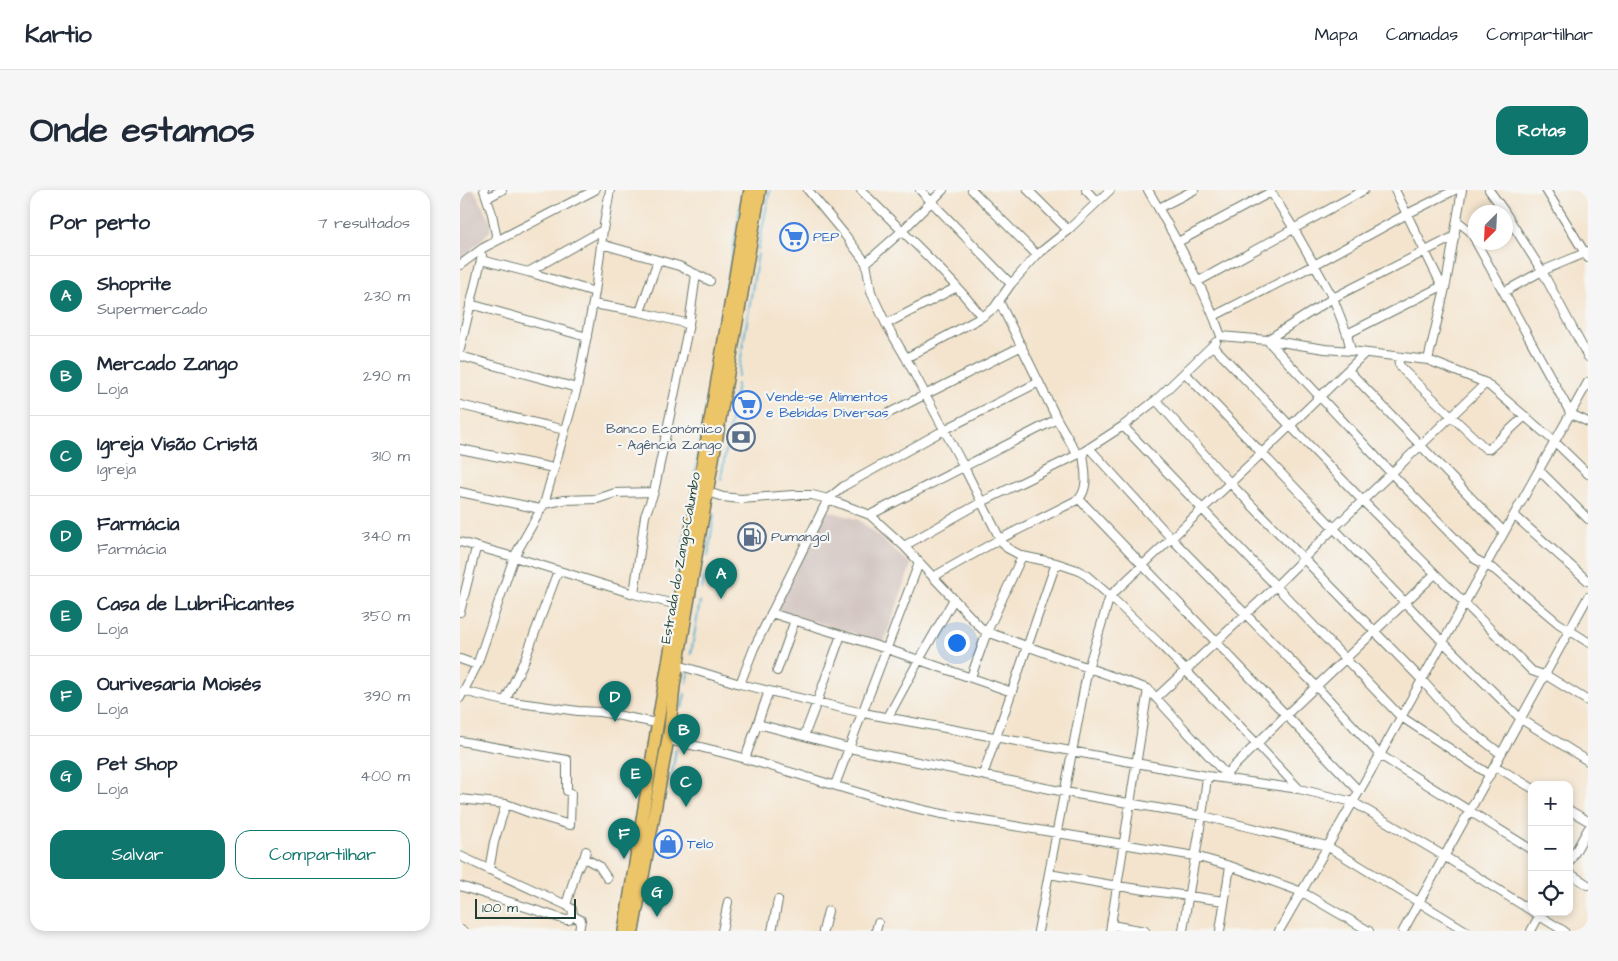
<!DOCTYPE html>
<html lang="pt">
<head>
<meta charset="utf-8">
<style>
  :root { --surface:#fff; --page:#f6f6f7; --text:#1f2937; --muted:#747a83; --line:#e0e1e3; --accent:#0f766e }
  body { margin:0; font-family:"Architects Daughter",sans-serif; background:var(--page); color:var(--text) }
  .controls { position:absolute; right:15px; bottom:15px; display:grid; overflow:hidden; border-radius:10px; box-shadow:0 2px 8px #0003 }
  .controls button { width:45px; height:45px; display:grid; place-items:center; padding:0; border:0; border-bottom:1px solid var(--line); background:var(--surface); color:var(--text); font:25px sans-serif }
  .compass { position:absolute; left:1008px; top:15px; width:45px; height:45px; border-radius:50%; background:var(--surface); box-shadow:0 2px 8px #0003; rotate:204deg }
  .scale { position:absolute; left:15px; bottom:12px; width:101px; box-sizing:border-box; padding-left:5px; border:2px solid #1f3d34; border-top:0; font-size:14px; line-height:18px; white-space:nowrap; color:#1f3d34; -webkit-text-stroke:4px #f6f6f2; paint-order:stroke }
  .you { position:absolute; left:496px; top:452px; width:18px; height:18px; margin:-12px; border:4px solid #fff; border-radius:50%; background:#1a73e8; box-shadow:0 0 0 8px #1a73e833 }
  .badge { display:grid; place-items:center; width:32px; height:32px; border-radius:50%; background:var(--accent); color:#fff; font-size:16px; font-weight:700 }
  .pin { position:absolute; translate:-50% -41px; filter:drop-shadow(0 1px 2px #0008) }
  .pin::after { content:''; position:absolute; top:26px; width:18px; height:15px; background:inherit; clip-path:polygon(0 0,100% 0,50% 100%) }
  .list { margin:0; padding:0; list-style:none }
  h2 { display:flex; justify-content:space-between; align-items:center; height:65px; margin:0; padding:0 20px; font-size:21px }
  h2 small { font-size:16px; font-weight:400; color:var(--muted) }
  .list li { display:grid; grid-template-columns:32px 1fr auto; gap:15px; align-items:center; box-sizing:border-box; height:80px; padding:0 20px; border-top:1px solid var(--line) }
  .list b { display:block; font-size:19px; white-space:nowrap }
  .list p { margin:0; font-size:16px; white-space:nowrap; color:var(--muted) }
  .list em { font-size:16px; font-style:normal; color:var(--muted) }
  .actions { display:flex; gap:10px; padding:15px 20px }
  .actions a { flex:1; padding:11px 0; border:1px solid var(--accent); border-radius:15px; text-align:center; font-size:18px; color:var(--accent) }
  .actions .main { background:var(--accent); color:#fff }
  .icon { flex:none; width:28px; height:28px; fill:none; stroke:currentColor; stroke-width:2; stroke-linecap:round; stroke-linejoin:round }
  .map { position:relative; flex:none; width:1128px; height:741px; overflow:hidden; border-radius:15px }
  header { display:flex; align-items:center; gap:30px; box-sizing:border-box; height:70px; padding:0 25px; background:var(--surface); border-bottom:1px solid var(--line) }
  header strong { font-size:24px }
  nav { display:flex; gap:28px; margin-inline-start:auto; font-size:18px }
  .intro { display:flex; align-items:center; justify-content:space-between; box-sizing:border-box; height:120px; padding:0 30px }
  h1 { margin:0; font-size:35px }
  .button { padding:12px 22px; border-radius:15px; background:var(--accent); color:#fff; font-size:18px; font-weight:700 }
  main { display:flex; gap:30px; padding:0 30px }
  aside { flex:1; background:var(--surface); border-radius:15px; box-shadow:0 2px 8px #0003 }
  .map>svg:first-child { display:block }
</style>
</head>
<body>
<header>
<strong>Kartio</strong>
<nav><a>Mapa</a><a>Camadas</a><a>Compartilhar</a></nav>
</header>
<div class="intro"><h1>Onde estamos</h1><a class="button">Rotas</a></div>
<main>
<aside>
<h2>Por perto<small>7 resultados</small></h2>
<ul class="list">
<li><span class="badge">A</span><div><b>Shoprite</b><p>Supermercado</p></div><em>230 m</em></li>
<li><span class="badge">B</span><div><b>Mercado Zango</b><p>Loja</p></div><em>290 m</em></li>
<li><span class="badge">C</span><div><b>Igreja Visão Cristã</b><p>Igreja</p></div><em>310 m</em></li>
<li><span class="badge">D</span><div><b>Farmácia</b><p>Farmácia</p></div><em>340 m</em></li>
<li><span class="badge">E</span><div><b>Casa de Lubrificantes</b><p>Loja</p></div><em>350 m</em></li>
<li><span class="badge">F</span><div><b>Ourivesaria Moisés</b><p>Loja</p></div><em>390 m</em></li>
<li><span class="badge">G</span><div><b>Pet Shop</b><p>Loja</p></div><em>400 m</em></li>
</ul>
<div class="actions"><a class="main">Salvar</a><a>Compartilhar</a></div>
</aside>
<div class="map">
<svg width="1128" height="741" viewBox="0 0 1128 741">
  <rect width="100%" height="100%" fill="#f6f6f2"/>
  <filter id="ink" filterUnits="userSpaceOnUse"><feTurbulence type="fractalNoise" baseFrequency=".02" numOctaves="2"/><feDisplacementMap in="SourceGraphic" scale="10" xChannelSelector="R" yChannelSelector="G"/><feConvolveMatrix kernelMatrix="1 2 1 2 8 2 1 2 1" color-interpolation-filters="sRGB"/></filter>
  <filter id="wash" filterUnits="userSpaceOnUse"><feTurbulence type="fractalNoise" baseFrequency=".0096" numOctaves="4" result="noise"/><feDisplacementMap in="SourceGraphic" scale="20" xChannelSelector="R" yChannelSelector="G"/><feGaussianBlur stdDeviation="1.12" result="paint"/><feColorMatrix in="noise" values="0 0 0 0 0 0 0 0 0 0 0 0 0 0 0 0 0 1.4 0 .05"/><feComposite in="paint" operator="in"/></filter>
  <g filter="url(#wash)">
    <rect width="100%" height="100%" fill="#f4e4ce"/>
    <path fill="#cfc0bb" d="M0,0H14L31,32L30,41L0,71Z
      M366,320L399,330L451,375L424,452L316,420Z"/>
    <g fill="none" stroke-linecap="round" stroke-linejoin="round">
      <path stroke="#54b2d2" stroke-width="2" d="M298,60L310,0
        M278,186L298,64
        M261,289L277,194
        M248,366L254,325
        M242,400L244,388
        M214,408L283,0
        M231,464L240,411
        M227,493L228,482
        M222,518L225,504
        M218,545L221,530
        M211,590L216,559
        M161,721L166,696
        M159,731L160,727"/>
    </g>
  </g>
  <g filter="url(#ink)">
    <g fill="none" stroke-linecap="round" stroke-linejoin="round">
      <defs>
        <path id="minor" d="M24,0L32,24L37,50
          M348,0L385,45L406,73L411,102L426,134L446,168L504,277L540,349L547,358L562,366L596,373L617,380L626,385L650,406L698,452L797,554L839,599
          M401,0C442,42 486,81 522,127
          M460,0L551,94
          M512,0L577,65
          M568,0L608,40
          M626,0L637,12
          M688,0C715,47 743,95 761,146
          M810,0L834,39L873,108L887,144L891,161
          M935,0L982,96
          M1029,0L1045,22
          M1086,0L1128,68
          M27,8L42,0
          M699,18L734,0
          M1046,24L1082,81L1128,167
          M997,31L1010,41L1016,51
          M995,46L873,108L807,150L932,284L1015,369L1035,380L1098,433L1128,452
          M718,52L811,2
          M1016,52L1111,224L1128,232
          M141,54L219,76L250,91
          M21,70L68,82L135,102
          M406,73L442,41L483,0
          M0,75L23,58L135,0
          M68,82L143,40
          M737,92L904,0
          M1044,102L1082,81L1125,63L1128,61
          M539,111L597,229L617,264
          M10,114L127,147
          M133,114L180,122L229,134L236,84
          M180,122L198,70
          M754,126L854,75L947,24L995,0
          M426,134L497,97
          M887,144L986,94
          M761,146L807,150L865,159L891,161L968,170L1026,193L1095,252L1128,284
          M753,156L902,310L1072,481L1089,487L1128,511
          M0,159L22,66
          M0,166L117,198
          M938,167L939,174L942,179L1026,259H1029L1065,226
          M446,168L522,127L534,118L551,94L577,65L608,40L650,0
          M968,170L986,94L1002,0
          M888,180L1044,342
          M725,183L982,451L1061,529L1128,571
          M696,210L770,293L961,489L997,530L1041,564
          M0,215L105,240
          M425,225L562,156
          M663,236L940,526L1030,585
          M629,258L711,348L857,497L920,565L1072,660
          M0,259L94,278
          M1079,280L1128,329
          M0,302L80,319
          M248,302L263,307L281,309L333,305H352L368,309L410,325L444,356L522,439L527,442L688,499L770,589
          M619,309L899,601
          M84,314L104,310L137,309L155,303L194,302
          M410,325L597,229
          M1054,325L1128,391
          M0,352L54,367L174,404L218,415
          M444,356L520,313L623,262L663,236L696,210L756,152
          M473,387L540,349L619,309C630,296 624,278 623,262
          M174,404L185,326L194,302L229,134
          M0,422L16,358
          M311,423L427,459L552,502
          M0,469L17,475
          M218,475L280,494L403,523L747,586L839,599L893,612L984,666L1072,721
          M317,481L335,430
          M511,487L527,442L562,366
          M280,494L294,458L368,309L384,296L484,240L579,192
          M3,501L45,511L118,521L141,522L191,532L198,531
          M0,508L17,475L54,367L84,314L117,198L135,102L143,40L150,0
          M696,508L815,397L874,338L1026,193
          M45,511L65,469L98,381
          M428,527L459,470L494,409
          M298,534L389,558L605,602L743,626L867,656L1006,741
          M344,546L357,512L381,445
          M208,550C301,568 390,605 482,624L735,666L770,676L842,702L909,741
          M0,551L107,570V601L111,603L110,635L73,624L46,614L0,609
          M285,569L309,501
          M1035,576L1072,598
          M766,584L826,525L975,384
          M523,585L596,373
          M375,595L459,373
          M1109,620L1128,631
          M0,666L106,715L112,719L113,726
          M124,668L139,676L147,688
          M1109,673L1128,639
          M29,680L34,652L46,614
          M1109,683L1128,695
          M589,684L657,696L764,711
          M0,696L106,730H109L113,726
          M106,715L117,679L124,668L126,661
          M1073,722L1104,741
          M113,726L121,730L119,741
          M651,735L685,741
          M0,740L3,741
          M262,741L268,712
          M312,741L318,710
          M363,741L368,721
          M416,741L418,733
          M578,741L628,478L650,406L801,264L905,163
          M650,741L688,499
          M723,741C730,689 742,638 747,586
          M760,741L770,676
          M819,741L920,565L1128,192
          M943,741L1128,407
          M1071,741L1081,722"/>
        <path id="primary" d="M164,741L198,531L290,0
          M173,741L210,538L214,496L233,384L300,0"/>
      </defs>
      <use href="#minor" stroke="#6a776a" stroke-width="10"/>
      <use href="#primary" stroke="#6a776a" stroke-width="14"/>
      <use href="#minor" stroke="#fff" stroke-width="8"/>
      <use href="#primary" stroke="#edc569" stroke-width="11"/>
    </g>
  </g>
  <defs>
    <symbol id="supermarket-ring" viewBox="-11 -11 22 22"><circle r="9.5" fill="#f6f6f2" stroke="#3f7fe0" stroke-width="1.5"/><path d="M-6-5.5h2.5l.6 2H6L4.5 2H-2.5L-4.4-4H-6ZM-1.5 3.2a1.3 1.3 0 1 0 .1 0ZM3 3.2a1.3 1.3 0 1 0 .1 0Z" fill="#3f7fe0"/></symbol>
    <symbol id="bank-ring" viewBox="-11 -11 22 22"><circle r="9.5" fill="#f6f6f2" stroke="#5c6f8a" stroke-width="1.5"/><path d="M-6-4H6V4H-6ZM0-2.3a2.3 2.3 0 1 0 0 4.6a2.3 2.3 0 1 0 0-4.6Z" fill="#5c6f8a"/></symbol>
    <symbol id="fuel-ring" viewBox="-11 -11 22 22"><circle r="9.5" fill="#f6f6f2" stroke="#5c6f8a" stroke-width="1.5"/><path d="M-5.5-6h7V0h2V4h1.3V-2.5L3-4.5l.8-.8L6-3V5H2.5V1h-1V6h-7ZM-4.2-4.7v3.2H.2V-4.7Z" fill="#5c6f8a"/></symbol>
    <symbol id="shop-ring" viewBox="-11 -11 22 22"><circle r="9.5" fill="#f6f6f2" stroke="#3f7fe0" stroke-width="1.5"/><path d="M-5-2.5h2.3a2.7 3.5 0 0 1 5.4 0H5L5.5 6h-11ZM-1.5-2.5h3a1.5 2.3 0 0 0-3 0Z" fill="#3f7fe0"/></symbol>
  </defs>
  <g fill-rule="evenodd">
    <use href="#supermarket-ring" x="318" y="31" width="32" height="32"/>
    <use href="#supermarket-ring" x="271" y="199" width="32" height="32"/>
    <use href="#bank-ring" x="265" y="231" width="32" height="32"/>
    <use href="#fuel-ring" x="276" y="331" width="32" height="32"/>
    <use href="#shop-ring" x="192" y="638" width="32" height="32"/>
  </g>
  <g text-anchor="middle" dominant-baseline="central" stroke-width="4.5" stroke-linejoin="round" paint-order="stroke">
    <g font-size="14" fill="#366cbe" stroke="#f6f6f2" text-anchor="start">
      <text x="353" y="47">PEP</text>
      <text x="306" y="207">Vende-se Alimentos<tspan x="306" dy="16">e Bebidas Diversas</tspan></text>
      <text x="227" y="654">Telo</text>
    </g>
    <g font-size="14" fill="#4e5e75" stroke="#f6f6f2" text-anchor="end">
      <text x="262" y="239">Banco Económico<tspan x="262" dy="16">- Agência Zango</tspan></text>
      <text x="311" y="347" text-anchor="start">Pumangol</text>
    </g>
    <g font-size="14" fill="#1f3d34" stroke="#f6f6f2">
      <text transform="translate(221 368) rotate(-80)">Estrada do Zango-Calumbo</text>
    </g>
  </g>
</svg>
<div class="controls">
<button>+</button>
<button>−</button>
<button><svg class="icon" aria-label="locate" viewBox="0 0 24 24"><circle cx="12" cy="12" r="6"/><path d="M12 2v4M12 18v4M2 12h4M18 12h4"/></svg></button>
</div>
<svg class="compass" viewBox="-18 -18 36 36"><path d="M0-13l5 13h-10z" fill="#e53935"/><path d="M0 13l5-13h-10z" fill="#747a83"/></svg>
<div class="scale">100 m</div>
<div class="you"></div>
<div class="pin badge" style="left:261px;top:409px">A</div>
<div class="pin badge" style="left:224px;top:565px">B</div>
<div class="pin badge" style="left:226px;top:617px">C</div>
<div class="pin badge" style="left:155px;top:532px">D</div>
<div class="pin badge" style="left:176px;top:609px">E</div>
<div class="pin badge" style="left:164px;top:669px">F</div>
<div class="pin badge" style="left:197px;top:727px">G</div>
</div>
</main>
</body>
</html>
